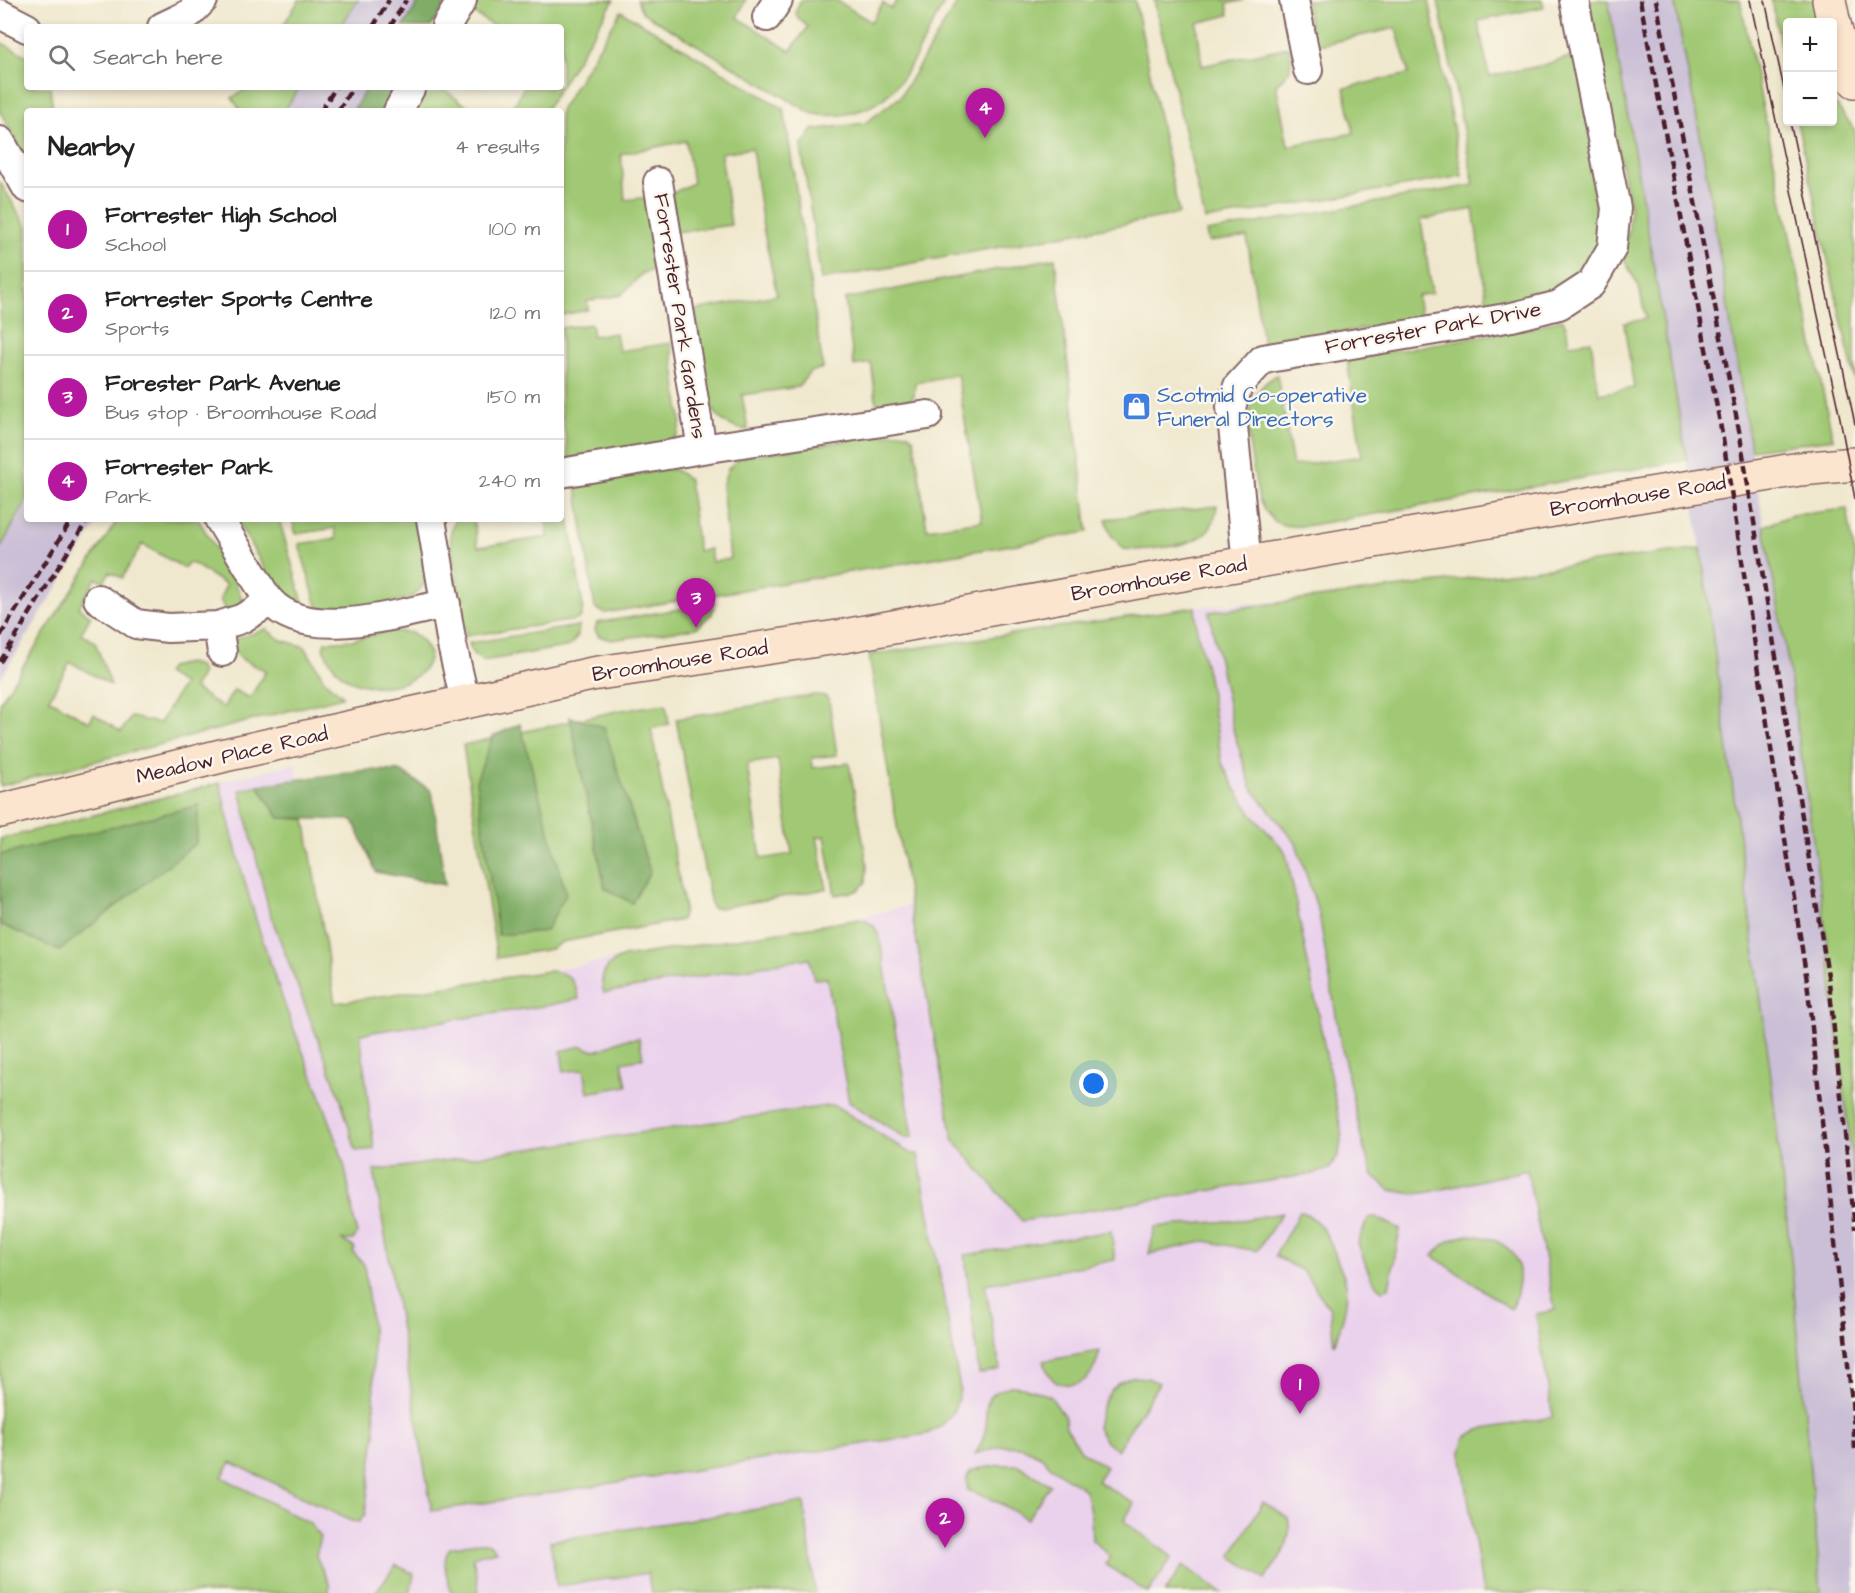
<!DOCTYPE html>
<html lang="en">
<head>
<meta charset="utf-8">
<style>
  :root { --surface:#fff; --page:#f6f6f6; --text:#222; --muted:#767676; --line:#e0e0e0; --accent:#b5179e }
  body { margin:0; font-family:"Architects Daughter",sans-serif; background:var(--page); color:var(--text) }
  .controls { position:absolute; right:18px; top:18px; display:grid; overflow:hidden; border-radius:6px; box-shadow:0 3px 9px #0003 }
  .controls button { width:54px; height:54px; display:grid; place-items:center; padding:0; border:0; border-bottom:2px solid var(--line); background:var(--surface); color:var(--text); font:30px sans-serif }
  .you { position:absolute; left:1094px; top:1084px; width:21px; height:21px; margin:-15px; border:4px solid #fff; border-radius:50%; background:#1a73e8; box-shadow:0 0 0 9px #1a73e833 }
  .badge { display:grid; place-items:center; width:39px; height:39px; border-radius:50%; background:var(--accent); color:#fff; font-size:20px; font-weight:700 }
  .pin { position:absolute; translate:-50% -50px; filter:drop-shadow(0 2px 3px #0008) }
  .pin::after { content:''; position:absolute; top:32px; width:21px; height:18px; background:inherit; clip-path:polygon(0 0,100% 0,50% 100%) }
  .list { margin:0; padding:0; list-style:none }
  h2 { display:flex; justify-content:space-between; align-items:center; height:78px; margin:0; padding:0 24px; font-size:26px }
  h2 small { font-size:20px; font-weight:400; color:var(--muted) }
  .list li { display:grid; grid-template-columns:39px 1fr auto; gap:18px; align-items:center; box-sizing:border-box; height:84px; padding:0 24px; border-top:2px solid var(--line) }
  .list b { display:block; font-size:22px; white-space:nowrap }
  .list p { margin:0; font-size:20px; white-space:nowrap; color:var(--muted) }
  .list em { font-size:20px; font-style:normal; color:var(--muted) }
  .icon { flex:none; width:33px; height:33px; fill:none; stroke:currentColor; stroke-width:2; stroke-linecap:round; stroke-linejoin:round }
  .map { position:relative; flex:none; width:1855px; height:1593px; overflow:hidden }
  .search { position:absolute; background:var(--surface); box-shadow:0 3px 9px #0003; left:24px; top:24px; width:540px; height:66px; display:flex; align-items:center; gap:15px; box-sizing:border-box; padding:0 21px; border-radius:6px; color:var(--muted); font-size:22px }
  .panel { position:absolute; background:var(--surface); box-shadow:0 3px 9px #0003; left:24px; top:108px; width:540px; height:414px; border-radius:6px }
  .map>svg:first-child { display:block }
</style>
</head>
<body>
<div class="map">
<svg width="1855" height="1593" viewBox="0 0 1855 1593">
  <rect width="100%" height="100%" fill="#fbf7ec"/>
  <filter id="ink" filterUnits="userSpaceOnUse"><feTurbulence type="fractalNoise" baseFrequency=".0167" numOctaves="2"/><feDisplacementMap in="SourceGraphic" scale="12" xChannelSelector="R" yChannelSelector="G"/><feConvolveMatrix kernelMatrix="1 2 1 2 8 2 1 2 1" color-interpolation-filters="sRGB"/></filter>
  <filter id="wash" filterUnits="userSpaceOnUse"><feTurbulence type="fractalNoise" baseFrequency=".008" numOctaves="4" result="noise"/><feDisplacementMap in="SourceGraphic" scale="24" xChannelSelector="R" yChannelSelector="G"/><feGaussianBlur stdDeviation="1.35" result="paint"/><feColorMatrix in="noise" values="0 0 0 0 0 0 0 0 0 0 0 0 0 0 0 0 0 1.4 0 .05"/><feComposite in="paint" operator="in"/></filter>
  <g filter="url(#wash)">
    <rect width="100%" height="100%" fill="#f0e8ce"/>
    <path fill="#ead1ec" d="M1287,601L1768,1593H0V969L85,816L296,763L335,1003L549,971L624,957L845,921L910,905L869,655L1195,607Z"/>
    <path fill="#cabfd6" d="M358,0H420L403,27H340Z
      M1608,0H1674L1701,140L1751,450L1789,668L1828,946L1855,1187V1593H1821L1792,1268L1750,912L1699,536Z
      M300,87H367L353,111H284Z
      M27,499V519H100L0,679V549Z"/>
    <path fill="#a1c975" stroke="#767450" stroke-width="1.5" fill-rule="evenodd" d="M299,0H358L340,27H282Z
      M477,0H614L561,86V27H495L470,11Z
      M637,0H746L737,17L790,51L808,27C796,17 792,15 801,0H836L871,22L883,3L891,9L897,0H946C930,26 912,70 892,91C871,112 838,120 811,113L650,17L642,12Z
      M959,0H1135L1179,214L821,280L801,146L813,130L865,123L900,97Z
      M1154,0H1244L1227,4L1229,15L1197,23L1202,66L1289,47C1293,66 1292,72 1276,84L1288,146L1354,133L1344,88L1409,74L1396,28L1314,46L1305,0H1429L1462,176L1205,220Z
      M1438,0H1542L1544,7L1478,21L1489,76L1540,66L1577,55L1604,217L1601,240L1573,281L1548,294L1488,309L1473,209L1421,220L1432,293L1417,296L1421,320L1263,344L1247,237L1208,242L1206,232L1474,185Z
      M1587,0H1608L1687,460L1305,526C1279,528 1271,523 1259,500C1253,458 1231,400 1277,375L1293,466L1362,456L1347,359L1530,328L1562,319L1566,326L1569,344L1591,341L1599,394L1634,388L1624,323L1646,319L1639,287L1621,254L1629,231L1630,207Z
      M1674,0H1740L1833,439L1751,450L1701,140Z
      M1771,0H1814L1819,22H1788L1787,76Z
      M621,11L784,109L823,368L810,372L798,387L742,395L748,430C728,428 719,420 709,403L695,310L777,295L763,227L752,148L721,153L731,225L676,232L671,194L693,183L686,141L621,154L625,200L642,198L648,201L658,269L643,273L621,295L587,301L588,310L561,315L560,111Z
      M0,42L27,56V87H50L53,111H27V158L0,112Z
      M249,87H300L284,111H241L232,98Z
      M422,87H441L473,111H409Z
      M524,87H560L545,111H511Z
      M1833,95L1834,102L1855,130V381L1797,122H1832Z
      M0,182L27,227V499L0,549Z
      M1055,258L1088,532L605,613L595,608L576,485L667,469L676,470L689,480L698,551L710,549L712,562L730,559L722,486L728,469L741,457L901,432L909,434L914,439L927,529L982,521L957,374L915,383L914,396L909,401L877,407L871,363L854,366L845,299Z
      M591,324L593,336L616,333L619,351L671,343L681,422L677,436L667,443L569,459L561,407V328Z
      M561,487H564L583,607L581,617L576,620L466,636L450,535L455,519H473L478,547L548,537L546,519H561Z
      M1217,506C1213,538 1195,542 1167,547C1152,549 1139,551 1124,549L1111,535L1106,519Z
      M1847,509L1855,556V1187L1828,946L1789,668L1764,526L1792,515Z
      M118,519H198L233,577L244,604L229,610L224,608L220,599L226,585L194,564L188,563L184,568L142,544L122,578L110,572L103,582L96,578L78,608L91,616L81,634L95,642L111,685L70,662L49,699L89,722L94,714L121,732L131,717L160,723L183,684L166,674L170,667L188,663L199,666L202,673L194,688L223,708L234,690L250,698L266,671C251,663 233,661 232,640L266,629L281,640L305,647L325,681L342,695V697L0,786V702Z
      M236,519H279L303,603L287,595L273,583Z
      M292,519H421L427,576L422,587L411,598L355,609H320L317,606L299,544L336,539L335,528L296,534Z
      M1701,548L1770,1069L1792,1268L1821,1593H1483L1461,1452L1465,1437L1479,1430L1553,1417L1536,1314L1555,1310L1527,1170L1430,1192L1414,1194L1390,1190L1373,1176L1362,1142L1340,1039L1319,914L1296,843L1252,789L1234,733L1209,612Z
      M715,603L712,614L696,628L611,640L599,636L595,630L597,623Z
      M1195,607L1197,631L1208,677L1222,763L1236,790L1253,816L1284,850L1287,858L1342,1135L1339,1154L1329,1169L1312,1174L1022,1221L953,1139L910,905L869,655Z
      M579,626L578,635L570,646L483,661L473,654L469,643Z
      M388,631C413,631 419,632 430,654C429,659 428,664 425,668C408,690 362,692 342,675C333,668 328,658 323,648L325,642L352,640Z
      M814,695L825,696L829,700L837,755L812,758L813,768L849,763L867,863L866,882L857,891L835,895L825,836L817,837L827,889L719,908H713L711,905L676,719ZM778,759L792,854L761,859L747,764Z
      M666,704L669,724L651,729L684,905V911L681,920L562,942L551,949L497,958L463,745L621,710Z
      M220,783C237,862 260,938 288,1014C306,1062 328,1109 342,1158C350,1183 351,1209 357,1234L353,1240H342L355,1248L353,1252L364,1264L372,1328L375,1435L365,1514L359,1522L351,1521L231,1462L222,1477L309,1523L320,1536L316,1556L330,1586L328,1593H0V839Z
      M258,785L279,818L305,819L335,1003L549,971C570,972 574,980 579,999L550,1005L360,1034L374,1149L356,1151L340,1097L269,911L240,790Z
      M860,919C873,923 876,927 880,940L913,1136L906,1138L849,1102L827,978L814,979L809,958L604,993C598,975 607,963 624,957Z
      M639,1038L643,1058L622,1062L627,1086L588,1093L584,1069L564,1072L561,1051L582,1046C600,1056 604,1046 619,1041C625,1039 633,1039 639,1038Z
      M834,1105L911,1154H918L960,1389C956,1413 949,1423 927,1434L432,1511L374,1171Z
      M1300,1211C1323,1220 1330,1240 1338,1262C1340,1269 1345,1277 1346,1284C1349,1304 1341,1326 1334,1345L1330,1309L1303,1271L1275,1256Z
      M1282,1213L1257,1251L1206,1241L1149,1254L1155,1227L1242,1220Z
      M1375,1217L1400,1229L1389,1288L1382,1290C1368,1280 1364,1258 1358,1243L1368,1218Z
      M1111,1231L1115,1260L985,1284L1000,1369L979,1374L965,1255Z
      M1468,1235C1516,1238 1530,1266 1511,1309L1433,1256C1444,1242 1450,1239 1468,1235Z
      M1100,1351C1095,1370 1087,1388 1065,1384C1064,1384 1056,1383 1056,1382C1049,1378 1046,1368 1043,1361Z
      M1133,1377L1147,1378L1159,1383L1117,1450L1107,1443L1097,1428C1101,1404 1108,1384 1133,1377Z
      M1010,1386L1023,1387L1050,1396L1065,1417L1066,1427L1081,1451L1106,1467L1097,1481L1134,1503L1124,1521L1172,1557L1148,1593L1105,1564L1111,1557L1092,1540L1091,1516L1085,1490L1051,1467L1041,1456L1022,1447L1002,1446L975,1454C981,1446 984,1438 986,1427C987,1418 984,1408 989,1398C993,1392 1003,1389 1010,1386Z
      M1000,1465H1018L1050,1485L1027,1519L996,1501L968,1490C961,1464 983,1470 1000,1465Z
      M804,1502L815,1593H651L648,1573L557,1586L550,1541Z
      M1263,1502L1288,1518C1294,1543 1278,1560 1265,1579L1231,1556Z
      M480,1542C488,1543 492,1543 496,1551L473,1556L479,1593H451C448,1578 440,1561 450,1548Z
      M396,1565L414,1574L410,1593H375Z
      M1183,1565L1222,1593H1165Z"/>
    <path fill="#80ad66" stroke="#656648" stroke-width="1.5" d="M420,0H448L431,27H403Z
      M367,87H394L381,111H353Z
      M570,717L604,727L650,872L632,903L605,888Z
      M520,724L566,894L546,931L498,935L476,781L493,736Z
      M366,770L400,771L432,791L445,885L376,872L353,820L279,818L258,785Z
      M199,805L196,843L59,951L0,924V855Z"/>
  </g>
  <g filter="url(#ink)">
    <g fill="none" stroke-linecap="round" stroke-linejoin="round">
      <defs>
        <path id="street" d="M1294,0L1308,70
          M0,14L27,28
          M767,17L778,0
          M162,27L189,14L203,0
          M446,27L462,0
          M398,111L411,87
          M0,141L27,188
          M658,182L702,449
          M561,473L702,449L928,415
          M219,519C231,539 243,558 255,578C260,585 264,595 270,601C307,643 398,613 446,604
          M431,519L452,645L465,701
          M1247,564L1231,407L1238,386L1263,359L1512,317L1559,305L1591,284L1612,248L1616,208L1574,0
          M98,599L136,624L168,628L218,626L241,619L270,602
          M218,626L222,652"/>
        <path id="secondary" d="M1829,0C1834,27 1841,57 1855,81
          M0,811L225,755L592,674L844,636L1154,579L1577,506L1800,469L1855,464"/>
      </defs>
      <use href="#street" stroke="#846564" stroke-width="32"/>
      <use href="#secondary" stroke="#846564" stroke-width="36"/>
      <use href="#street" stroke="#fff" stroke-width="28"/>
      <use href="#secondary" stroke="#fce5cf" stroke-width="33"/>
      <path stroke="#4a1f2b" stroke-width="1.5" d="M1750,0L1840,418L1855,499
        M1765,0L1788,108
        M1790,122L1855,424"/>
      <path stroke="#4a1f2b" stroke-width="4.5" stroke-dasharray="9 4.5" stroke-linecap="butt" d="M1640,0L1723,439L1807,981L1852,1402L1855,1449
        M1656,0L1740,436L1829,982L1855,1229
        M373,27L389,0
        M390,27L406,0
        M321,111L336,87
        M338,111L353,87
        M0,636L72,519
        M0,662L88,519"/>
    </g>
  </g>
  <defs>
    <symbol id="shop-square" viewBox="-11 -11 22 22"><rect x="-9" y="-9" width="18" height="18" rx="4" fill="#3f7fe0" stroke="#fbf7ec"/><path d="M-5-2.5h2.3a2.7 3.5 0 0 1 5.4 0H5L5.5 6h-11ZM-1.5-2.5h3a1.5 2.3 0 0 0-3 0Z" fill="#fff"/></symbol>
  </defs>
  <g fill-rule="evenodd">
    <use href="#shop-square" x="1120" y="390" width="33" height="33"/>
  </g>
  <g text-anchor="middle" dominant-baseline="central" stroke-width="5" stroke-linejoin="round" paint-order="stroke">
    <g font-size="21" fill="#4a1f2b" stroke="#fbf7ec">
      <text transform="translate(680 316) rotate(81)">Forrester Park Gardens</text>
      <text transform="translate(1433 328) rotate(-10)">Forrester Park Drive</text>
      <text transform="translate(1638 496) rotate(-9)">Broomhouse Road</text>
      <text transform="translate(1159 579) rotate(-10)">Broomhouse Road</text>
      <text transform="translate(680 661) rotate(-9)">Broomhouse Road</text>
      <text transform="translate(232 755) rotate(-13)">Meadow Place Road</text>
    </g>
    <g font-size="21" fill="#366cbe" stroke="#fbf7ec" text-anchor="start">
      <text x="1157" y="395">Scotmid Co-operative<tspan x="1157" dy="24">Funeral Directors</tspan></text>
    </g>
  </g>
</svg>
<div class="controls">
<button>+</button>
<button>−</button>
</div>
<div class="you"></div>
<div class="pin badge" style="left:1300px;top:1414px">1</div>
<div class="pin badge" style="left:945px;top:1548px">2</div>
<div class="pin badge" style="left:696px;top:628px">3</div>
<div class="pin badge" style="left:985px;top:138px">4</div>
<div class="search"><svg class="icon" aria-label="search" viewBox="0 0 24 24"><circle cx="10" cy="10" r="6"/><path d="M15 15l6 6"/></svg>Search here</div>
<section class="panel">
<h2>Nearby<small>4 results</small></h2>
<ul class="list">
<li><span class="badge">1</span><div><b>Forrester High School</b><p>School</p></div><em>100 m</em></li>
<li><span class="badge">2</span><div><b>Forrester Sports Centre</b><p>Sports</p></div><em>120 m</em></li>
<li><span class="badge">3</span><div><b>Forester Park Avenue</b><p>Bus stop · Broomhouse Road</p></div><em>150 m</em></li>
<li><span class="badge">4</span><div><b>Forrester Park</b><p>Park</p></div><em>240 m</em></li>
</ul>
</section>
</div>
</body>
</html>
